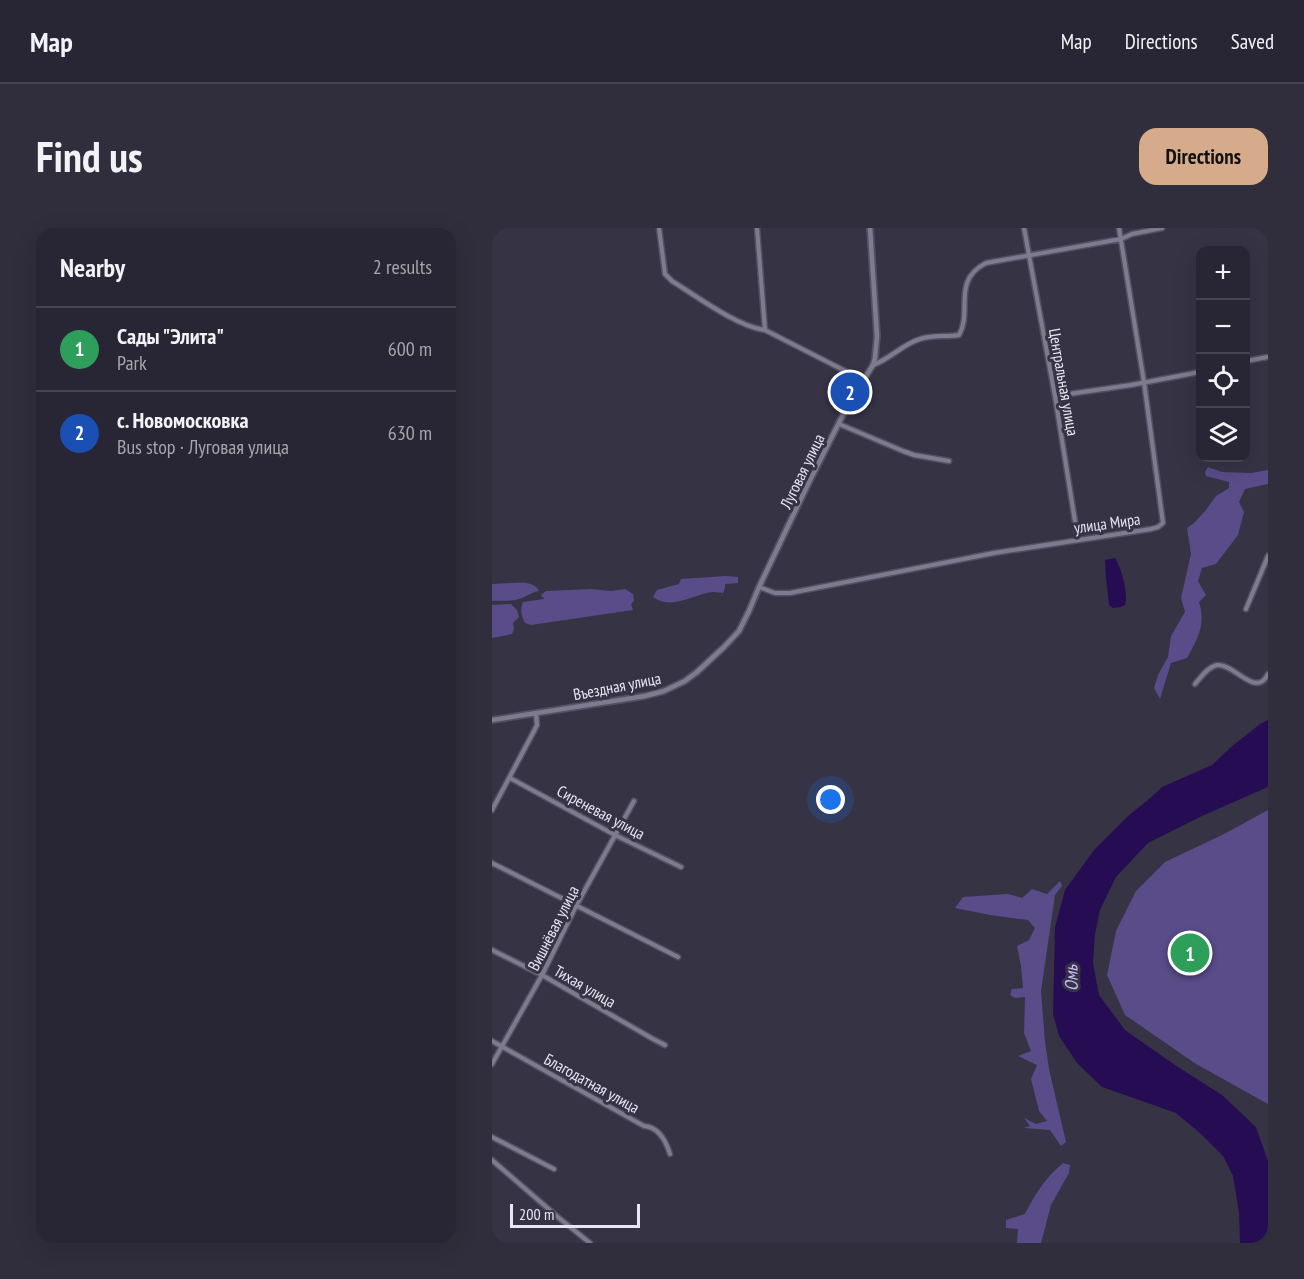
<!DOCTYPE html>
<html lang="en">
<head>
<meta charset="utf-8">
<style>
  :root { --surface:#282634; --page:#302e3c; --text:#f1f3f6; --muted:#a5a5ac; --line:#44434f; --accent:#d6ab8b }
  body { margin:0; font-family:"PT Sans Narrow",sans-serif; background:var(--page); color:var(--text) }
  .controls { position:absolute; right:18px; top:18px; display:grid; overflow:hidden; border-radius:12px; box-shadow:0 6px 24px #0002 }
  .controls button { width:54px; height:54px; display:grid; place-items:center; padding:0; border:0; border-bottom:2px solid var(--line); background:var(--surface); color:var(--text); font:30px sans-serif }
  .scale { position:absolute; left:18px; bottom:15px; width:130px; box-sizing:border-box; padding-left:6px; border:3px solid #e8e6f2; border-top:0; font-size:16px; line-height:21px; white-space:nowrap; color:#e8e6f2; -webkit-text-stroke:4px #363345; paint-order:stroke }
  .you { position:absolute; left:339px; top:572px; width:21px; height:21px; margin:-15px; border:4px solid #fff; border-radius:50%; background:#1a73e8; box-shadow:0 0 0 9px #1a73e833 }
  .badge { display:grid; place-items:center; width:39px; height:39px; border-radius:50%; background:var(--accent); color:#fff; font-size:20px; font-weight:700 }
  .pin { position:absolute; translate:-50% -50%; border:3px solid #fff; box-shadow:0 2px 6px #0006 }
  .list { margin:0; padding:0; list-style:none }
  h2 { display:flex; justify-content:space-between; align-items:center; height:78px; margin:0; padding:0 24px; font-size:26px }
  h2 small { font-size:20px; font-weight:400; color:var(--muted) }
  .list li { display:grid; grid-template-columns:39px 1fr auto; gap:18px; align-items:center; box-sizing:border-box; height:84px; padding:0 24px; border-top:2px solid var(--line) }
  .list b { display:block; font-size:22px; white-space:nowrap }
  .list p { margin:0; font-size:20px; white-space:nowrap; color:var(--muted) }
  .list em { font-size:20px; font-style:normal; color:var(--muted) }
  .icon { flex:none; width:33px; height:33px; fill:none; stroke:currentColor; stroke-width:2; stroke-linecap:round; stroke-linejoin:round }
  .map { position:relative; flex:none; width:776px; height:1015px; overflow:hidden; border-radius:18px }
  header { display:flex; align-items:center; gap:36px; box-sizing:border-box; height:84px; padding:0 30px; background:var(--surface); border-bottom:2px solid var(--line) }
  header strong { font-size:28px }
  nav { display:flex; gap:33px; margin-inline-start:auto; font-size:21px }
  .intro { display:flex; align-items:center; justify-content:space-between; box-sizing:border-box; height:144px; padding:0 36px }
  h1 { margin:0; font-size:42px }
  .button { padding:15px 27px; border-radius:18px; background:var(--accent); color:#111; font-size:21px; font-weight:700 }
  main { display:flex; gap:36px; padding:0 36px }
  aside { flex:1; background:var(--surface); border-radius:18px; box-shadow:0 6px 24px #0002 }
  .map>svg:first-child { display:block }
</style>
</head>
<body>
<header>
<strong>Map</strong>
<nav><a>Map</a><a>Directions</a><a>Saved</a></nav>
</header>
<div class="intro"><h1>Find us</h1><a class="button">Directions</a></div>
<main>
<aside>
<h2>Nearby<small>2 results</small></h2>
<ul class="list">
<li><span class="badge" style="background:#2e9e5b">1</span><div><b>Сады &quot;Элита&quot;</b><p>Park</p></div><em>600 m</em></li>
<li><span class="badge" style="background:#1a4fb4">2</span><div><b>с. Новомосковка</b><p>Bus stop · Луговая улица</p></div><em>630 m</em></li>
</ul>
</aside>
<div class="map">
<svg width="776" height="1015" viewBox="0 0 776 1015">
  <rect width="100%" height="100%" fill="#363345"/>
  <path fill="#594c89" d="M716,239L730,244L759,245L776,242V256L753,261L747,274L752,284L746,307L724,336L710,340L706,353L714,367L707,374C714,397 706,410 695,430L679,435L668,471L662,460L666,447L676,429L679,408L693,384L689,370L699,326L695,300L702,295L714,282L724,268L737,260V254L714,248L713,244Z
    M234,348L246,349V355L233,356V360L231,365C230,365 222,364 221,364C201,366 180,383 161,369L165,362L187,356L189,351Z
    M20,355C30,355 42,353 47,363C39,364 35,369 27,371C19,374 9,372 0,373V356Z
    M99,361L119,363L133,361L141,366L142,373L139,376L141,382L39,397L33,395C29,388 28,381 31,374L52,371L49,367L54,363Z
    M19,376L25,382L27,389L21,395L22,401L20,406L0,410V377Z
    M776,582V876L704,836L633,787L615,747L624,703L644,663L673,634L732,606Z
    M568,653L570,658L563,667L549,763L553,814L557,841L574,914L569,918L558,902L532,900L538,898L532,890L544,896L555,893L547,883L539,851L545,837L526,828L539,823L532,805L533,769L523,770L518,767L520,761L531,760L529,738L525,718L537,712L543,700L536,692L498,687L463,680L471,669L516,666L530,670L540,661L555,666Z
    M571,935L578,937L577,945L559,977L549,1015H525L526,1001L514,1000V992L533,986C543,966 554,949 571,935Z"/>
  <path fill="#260d53" d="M623,330C629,339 637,366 633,377L629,379L621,380L617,377L614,350L613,332Z
    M776,492V559L710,588L656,615L624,649L608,682L603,706L601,735L607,767L633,802L683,837L730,867L764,899L776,933V1015H748L747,985L741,948L731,928L709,906L684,885L610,859L585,835L567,808L561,786L563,699L573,662L602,622L636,588L656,572L670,559L720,537L739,519L768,496Z"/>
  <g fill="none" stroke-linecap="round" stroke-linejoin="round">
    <defs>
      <path id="minor" d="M167,0L173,46L180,53C204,68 246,99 273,102L371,152
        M265,0L273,102
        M532,0L563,168L586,312
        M754,133L776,129
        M381,137C398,131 411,116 428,111C440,107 455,109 467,107C481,83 459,53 494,35L629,11L640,6L670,0
        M563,168L639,157L708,144
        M347,196L411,223L422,227L457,233
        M267,359L283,365H298L502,325L659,301L666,299L671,295L652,154L627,0
        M754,381L776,328
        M703,456C709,449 716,439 725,437C742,435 764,471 776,446
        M18,550L123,607L189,639
        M0,582L42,503L45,497L44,485
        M0,635L186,729
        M0,722L50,747L161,811L173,817
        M0,813L152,898C167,899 174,913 178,926
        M0,836L50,747L84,678L142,573
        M0,909L62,941
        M0,932L67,990L98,1015"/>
      <path id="tertiary" d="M0,492L153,468L172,463L193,453L205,444L232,419L247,403L257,383L267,359L316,256L356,177L381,137L383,130L385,108L378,0"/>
    </defs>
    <use href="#minor" stroke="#53505f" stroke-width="7"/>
    <use href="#tertiary" stroke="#53505f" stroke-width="8"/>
    <use href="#minor" stroke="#7e7b90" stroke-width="4"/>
    <use href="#tertiary" stroke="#7e7b90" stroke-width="4.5"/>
  </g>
  <g text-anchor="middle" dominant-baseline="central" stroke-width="6" stroke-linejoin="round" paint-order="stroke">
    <g font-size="16" fill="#e8e6f2" stroke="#363345">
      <text transform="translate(572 154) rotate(80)">Центральная улица</text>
      <text transform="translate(310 243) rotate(-64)">Луговая улица</text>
      <text transform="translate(615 295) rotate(-8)">улица Мира</text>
      <text transform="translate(125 458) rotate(-11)">Въездная улица</text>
      <text transform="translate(109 584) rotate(28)">Сиреневая улица</text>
      <text transform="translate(61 700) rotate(-63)">Вишнёвая улица</text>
      <text transform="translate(93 758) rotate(30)">Тихая улица</text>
      <text transform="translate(100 855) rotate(29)">Благодатная улица</text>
    </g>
    <g font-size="18" font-style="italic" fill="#c7bdfc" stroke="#363345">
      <text transform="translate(579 750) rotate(-91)">Омь</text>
    </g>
  </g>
</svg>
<div class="controls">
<button>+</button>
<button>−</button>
<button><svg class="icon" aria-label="locate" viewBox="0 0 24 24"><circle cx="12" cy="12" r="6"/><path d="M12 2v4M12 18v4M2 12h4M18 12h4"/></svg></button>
<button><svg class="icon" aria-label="layers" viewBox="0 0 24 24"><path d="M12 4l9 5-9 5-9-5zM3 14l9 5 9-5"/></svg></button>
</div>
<div class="scale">200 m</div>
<div class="you"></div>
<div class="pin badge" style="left:698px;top:725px;background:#2e9e5b">1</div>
<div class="pin badge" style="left:358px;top:164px;background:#1a4fb4">2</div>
</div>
</main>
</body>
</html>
